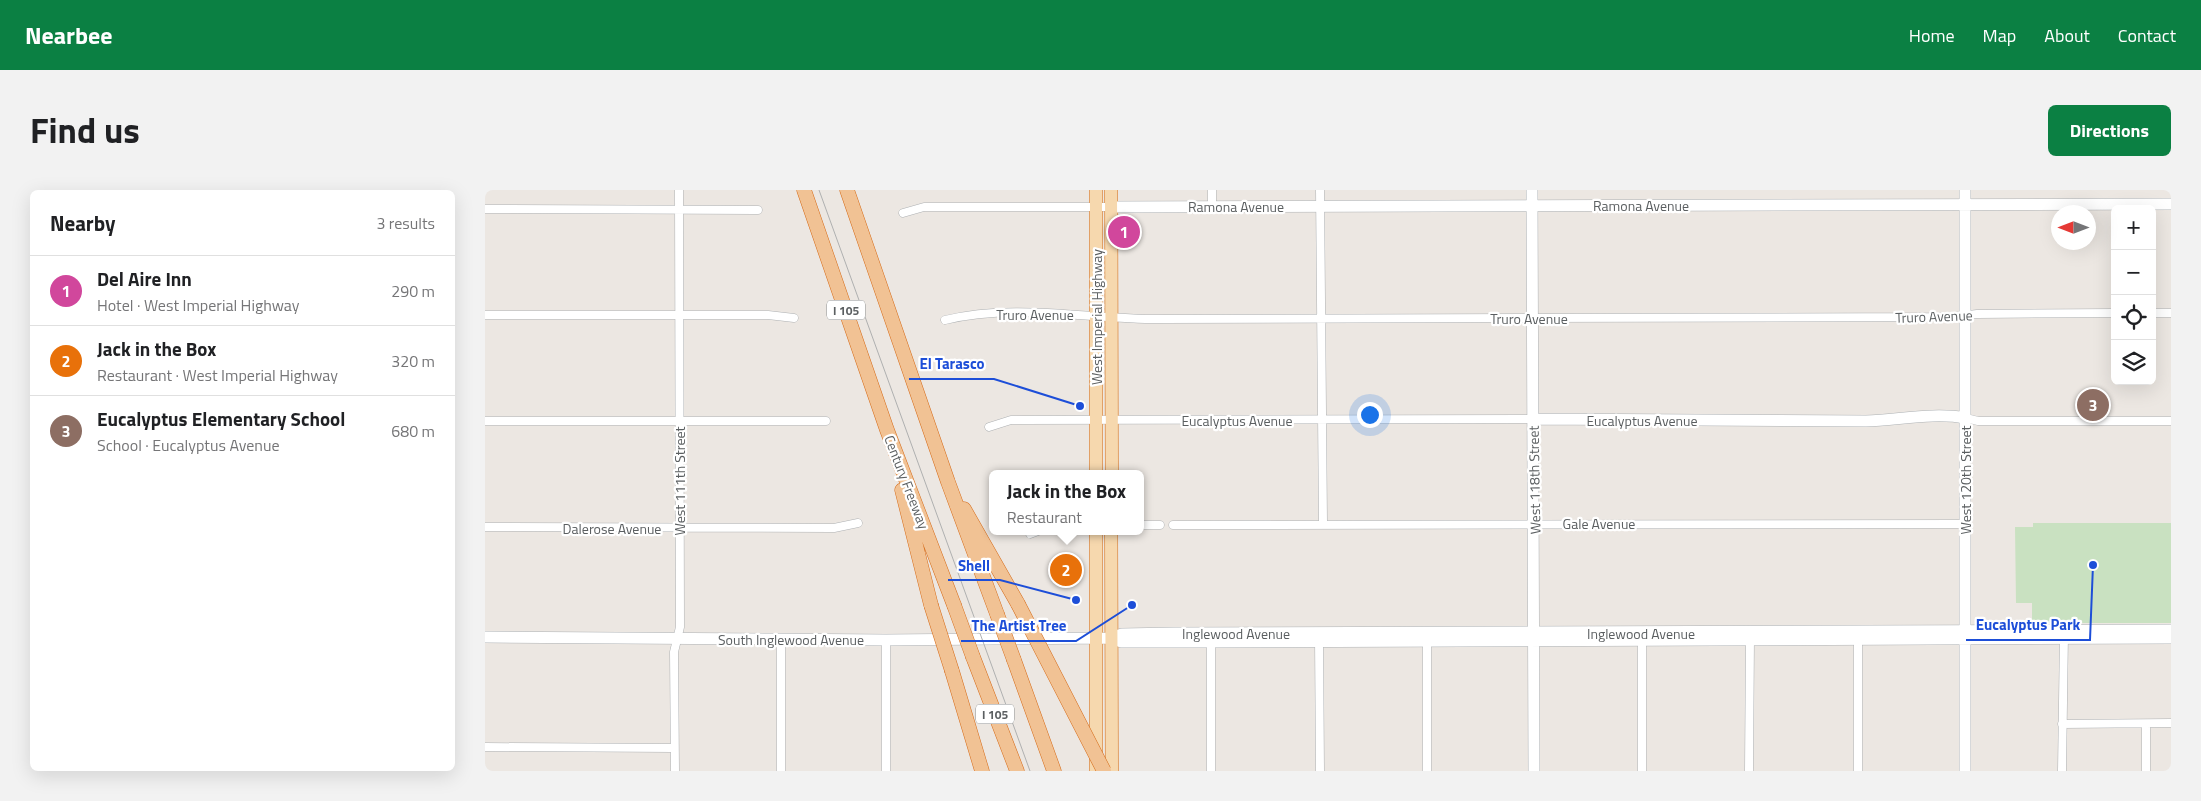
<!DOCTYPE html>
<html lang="en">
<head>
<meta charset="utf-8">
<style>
  :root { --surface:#fff; --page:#f2f2f2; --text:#202124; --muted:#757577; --line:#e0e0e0; --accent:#0b8043 }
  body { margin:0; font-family:"Titillium Web",sans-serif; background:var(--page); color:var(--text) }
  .controls { position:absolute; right:15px; top:15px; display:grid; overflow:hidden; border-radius:8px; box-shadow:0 5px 20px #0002 }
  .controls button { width:45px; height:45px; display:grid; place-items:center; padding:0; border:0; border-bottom:1px solid var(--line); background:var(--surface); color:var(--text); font:25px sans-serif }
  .compass { position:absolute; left:1566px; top:15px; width:45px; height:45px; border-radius:50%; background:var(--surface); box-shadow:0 5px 20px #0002; rotate:270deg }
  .you { position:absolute; left:884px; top:224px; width:18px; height:18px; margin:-12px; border:4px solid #fff; border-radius:50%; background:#1a73e8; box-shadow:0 0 0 8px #1a73e833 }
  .badge { display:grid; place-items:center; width:32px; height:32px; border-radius:50%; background:var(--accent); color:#fff; font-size:16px; font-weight:700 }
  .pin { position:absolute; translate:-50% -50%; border:2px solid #fff; box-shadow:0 1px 5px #0006 }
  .popup { position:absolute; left:504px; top:280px; width:155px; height:65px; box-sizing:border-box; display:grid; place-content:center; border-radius:8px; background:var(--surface); filter:drop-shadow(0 1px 4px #0005); font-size:16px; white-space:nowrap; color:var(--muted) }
  .popup b { font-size:19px; color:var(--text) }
  .popup::after { content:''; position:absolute; left:50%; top:100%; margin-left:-10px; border:10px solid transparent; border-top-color:var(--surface) }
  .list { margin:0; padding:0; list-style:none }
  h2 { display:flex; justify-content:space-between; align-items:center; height:65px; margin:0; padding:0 20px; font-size:21px }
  h2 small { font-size:16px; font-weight:400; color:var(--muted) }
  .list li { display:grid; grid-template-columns:32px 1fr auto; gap:15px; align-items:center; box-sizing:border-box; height:70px; padding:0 20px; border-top:1px solid var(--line) }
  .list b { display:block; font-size:19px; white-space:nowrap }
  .list p { margin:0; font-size:16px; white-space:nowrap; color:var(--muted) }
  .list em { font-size:16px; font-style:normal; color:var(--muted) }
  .icon { flex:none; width:28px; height:28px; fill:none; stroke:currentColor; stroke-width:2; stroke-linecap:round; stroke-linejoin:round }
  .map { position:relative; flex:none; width:1686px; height:581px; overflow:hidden; border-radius:8px }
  header { display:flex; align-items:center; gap:30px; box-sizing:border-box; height:70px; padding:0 25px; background:var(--accent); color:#fff }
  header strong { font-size:24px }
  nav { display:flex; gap:28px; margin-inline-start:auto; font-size:18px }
  .intro { display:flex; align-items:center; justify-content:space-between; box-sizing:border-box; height:120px; padding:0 30px }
  h1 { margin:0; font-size:35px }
  .button { padding:12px 22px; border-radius:8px; background:var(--accent); color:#fff; font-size:18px; font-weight:700 }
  main { display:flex; gap:30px; padding:0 30px }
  aside { flex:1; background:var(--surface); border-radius:8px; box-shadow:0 5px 20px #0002 }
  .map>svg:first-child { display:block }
</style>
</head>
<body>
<header>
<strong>Nearbee</strong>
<nav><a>Home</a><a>Map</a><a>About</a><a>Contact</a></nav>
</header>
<div class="intro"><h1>Find us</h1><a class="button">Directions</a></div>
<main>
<aside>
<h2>Nearby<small>3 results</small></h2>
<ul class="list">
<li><span class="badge" style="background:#d1479c">1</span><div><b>Del Aire Inn</b><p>Hotel · West Imperial Highway</p></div><em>290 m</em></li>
<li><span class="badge" style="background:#e8710a">2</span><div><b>Jack in the Box</b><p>Restaurant · West Imperial Highway</p></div><em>320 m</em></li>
<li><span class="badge" style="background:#8d6e63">3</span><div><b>Eucalyptus Elementary School</b><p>School · Eucalyptus Avenue</p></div><em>680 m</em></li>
</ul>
</aside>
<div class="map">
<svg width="1686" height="581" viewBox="0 0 1686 581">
  <rect width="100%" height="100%" fill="#ece7e2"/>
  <path fill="#c9e1c1" d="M1548,333H1686V433H1547V413H1531L1530,337H1548Z"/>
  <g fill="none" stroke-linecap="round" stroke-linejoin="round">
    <defs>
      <path id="street" d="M835,0L838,333
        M727,16V0
        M0,19L273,20
        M418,23L439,17H626
        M1667,123H1686
        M0,125H283L309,128
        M460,130C528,113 604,129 673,129L1467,127L1492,124L1630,123
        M1481,228L1493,231H1686
        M0,231H341
        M504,237L526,230L1049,229
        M655,335H675
        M688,335L1480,334
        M0,337L349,338L373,333
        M545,344L553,341
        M1157,446V581
        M1373,446V581
        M726,447V581
        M834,447L835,581
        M296,449V581
        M1577,534L1686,533
        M1661,534V581
        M0,557L189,558
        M190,581L189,462L195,437L194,0
        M401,581V450
        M942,581V447
        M1264,581L1265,447
        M1577,581L1579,444"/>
      <path id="secondary" d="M1047,0L1049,581
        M626,17L1686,14
        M1049,229L1381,231C1414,230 1448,222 1481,228
        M0,447L401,450L626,448L636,452H726L1686,448
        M626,448L637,444L689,443L1686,440
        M1480,581V0"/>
      <path id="primary" d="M611,0V284
        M626,0L627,284
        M611,341V581
        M626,341L627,581"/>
      <path id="highway" d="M319,0L402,240L469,415
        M362,0L463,292L512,424
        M417,300L446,415
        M479,319L533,414
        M488,467L532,581
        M529,470L569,581
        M467,481L497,581"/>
    </defs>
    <use href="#street" stroke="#aeb1b3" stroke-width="9"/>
    <use href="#secondary" stroke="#adb1b4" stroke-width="12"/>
    <use href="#primary" stroke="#e1a066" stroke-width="14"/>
    <use href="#highway" stroke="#d56b19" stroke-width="15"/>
    <use href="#street" stroke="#fff" stroke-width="8"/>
    <use href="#secondary" stroke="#fff" stroke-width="11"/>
    <use href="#primary" stroke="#f6d8ae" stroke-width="12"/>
    <use href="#highway" stroke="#f1c294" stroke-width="14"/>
    <path stroke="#afb0b0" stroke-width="1" d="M334,0L545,581"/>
    <defs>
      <path id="highway-bridge" d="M533,414L619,581
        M446,415L467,481
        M469,415L488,467
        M512,424L529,470"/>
    </defs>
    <use href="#highway-bridge" stroke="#d56b19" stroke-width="15" stroke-linecap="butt"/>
    <use href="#highway-bridge" stroke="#f1c294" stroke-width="14"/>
  </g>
  <g text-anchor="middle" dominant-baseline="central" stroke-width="4.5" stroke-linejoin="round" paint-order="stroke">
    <g fill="#fff" stroke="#8c8f90" stroke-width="1">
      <rect x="342" y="110.5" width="38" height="19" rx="4"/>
      <rect x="491" y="514.5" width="38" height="19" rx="4"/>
    </g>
    <g font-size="12" font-weight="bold" fill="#5b5f61">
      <text x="361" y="120">I 105</text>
      <text x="510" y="524">I 105</text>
    </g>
    <g font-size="14" fill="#5b5f61" stroke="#fff">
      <text x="1156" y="15">Ramona Avenue</text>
      <text x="751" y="16">Ramona Avenue</text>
      <text x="550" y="124">Truro Avenue</text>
      <text transform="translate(1449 126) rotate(-2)">Truro Avenue</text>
      <text transform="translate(611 127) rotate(-90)">West Imperial Highway</text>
      <text x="1044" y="128">Truro Avenue</text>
      <text x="752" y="230">Eucalyptus Avenue</text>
      <text x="1157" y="230">Eucalyptus Avenue</text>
      <text transform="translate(1049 290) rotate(-91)">West 118th Street</text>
      <text transform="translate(1480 290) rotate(-90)">West 120th Street</text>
      <text transform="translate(194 291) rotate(-90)">West 111th Street</text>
      <text transform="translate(422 292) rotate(69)">Century Freeway</text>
      <text x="1114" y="333">Gale Avenue</text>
      <text x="127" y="338">Dalerose Avenue</text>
      <text x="751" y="443">Inglewood Avenue</text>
      <text x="1156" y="443">Inglewood Avenue</text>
      <text x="306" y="449">South Inglewood Avenue</text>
    </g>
  </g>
  <path fill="none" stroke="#1d4ed8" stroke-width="2" d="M595 216L509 189H424M591 410L515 390H463M1608 375L1605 450H1481M647 415L591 451H476"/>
  <g fill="#1d4ed8" stroke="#fff" stroke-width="2">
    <circle cx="595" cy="216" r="5"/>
    <circle cx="591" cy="410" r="5"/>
    <circle cx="1608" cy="375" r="5"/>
    <circle cx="647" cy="415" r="5"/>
  </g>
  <g font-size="15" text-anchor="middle" font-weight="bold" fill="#1d4ed8" stroke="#fff" stroke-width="4.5" stroke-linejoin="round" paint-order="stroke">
    <text x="467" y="179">El Tarasco</text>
    <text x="489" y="381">Shell</text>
    <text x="1543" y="440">Eucalyptus Park</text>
    <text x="534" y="441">The Artist Tree</text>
  </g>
</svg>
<div class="controls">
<button>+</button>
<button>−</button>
<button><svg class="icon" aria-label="locate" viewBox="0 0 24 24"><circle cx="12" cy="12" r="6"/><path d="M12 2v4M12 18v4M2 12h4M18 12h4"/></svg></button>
<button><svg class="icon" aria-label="layers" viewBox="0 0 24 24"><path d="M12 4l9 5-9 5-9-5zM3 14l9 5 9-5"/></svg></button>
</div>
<svg class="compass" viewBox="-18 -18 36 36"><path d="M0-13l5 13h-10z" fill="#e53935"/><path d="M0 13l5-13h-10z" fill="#757577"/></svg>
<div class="you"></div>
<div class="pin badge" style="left:639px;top:42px;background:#d1479c">1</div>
<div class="pin badge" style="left:581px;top:380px;background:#e8710a">2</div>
<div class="popup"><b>Jack in the Box</b>Restaurant</div>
<div class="pin badge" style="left:1608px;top:215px;background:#8d6e63">3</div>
</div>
</main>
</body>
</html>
